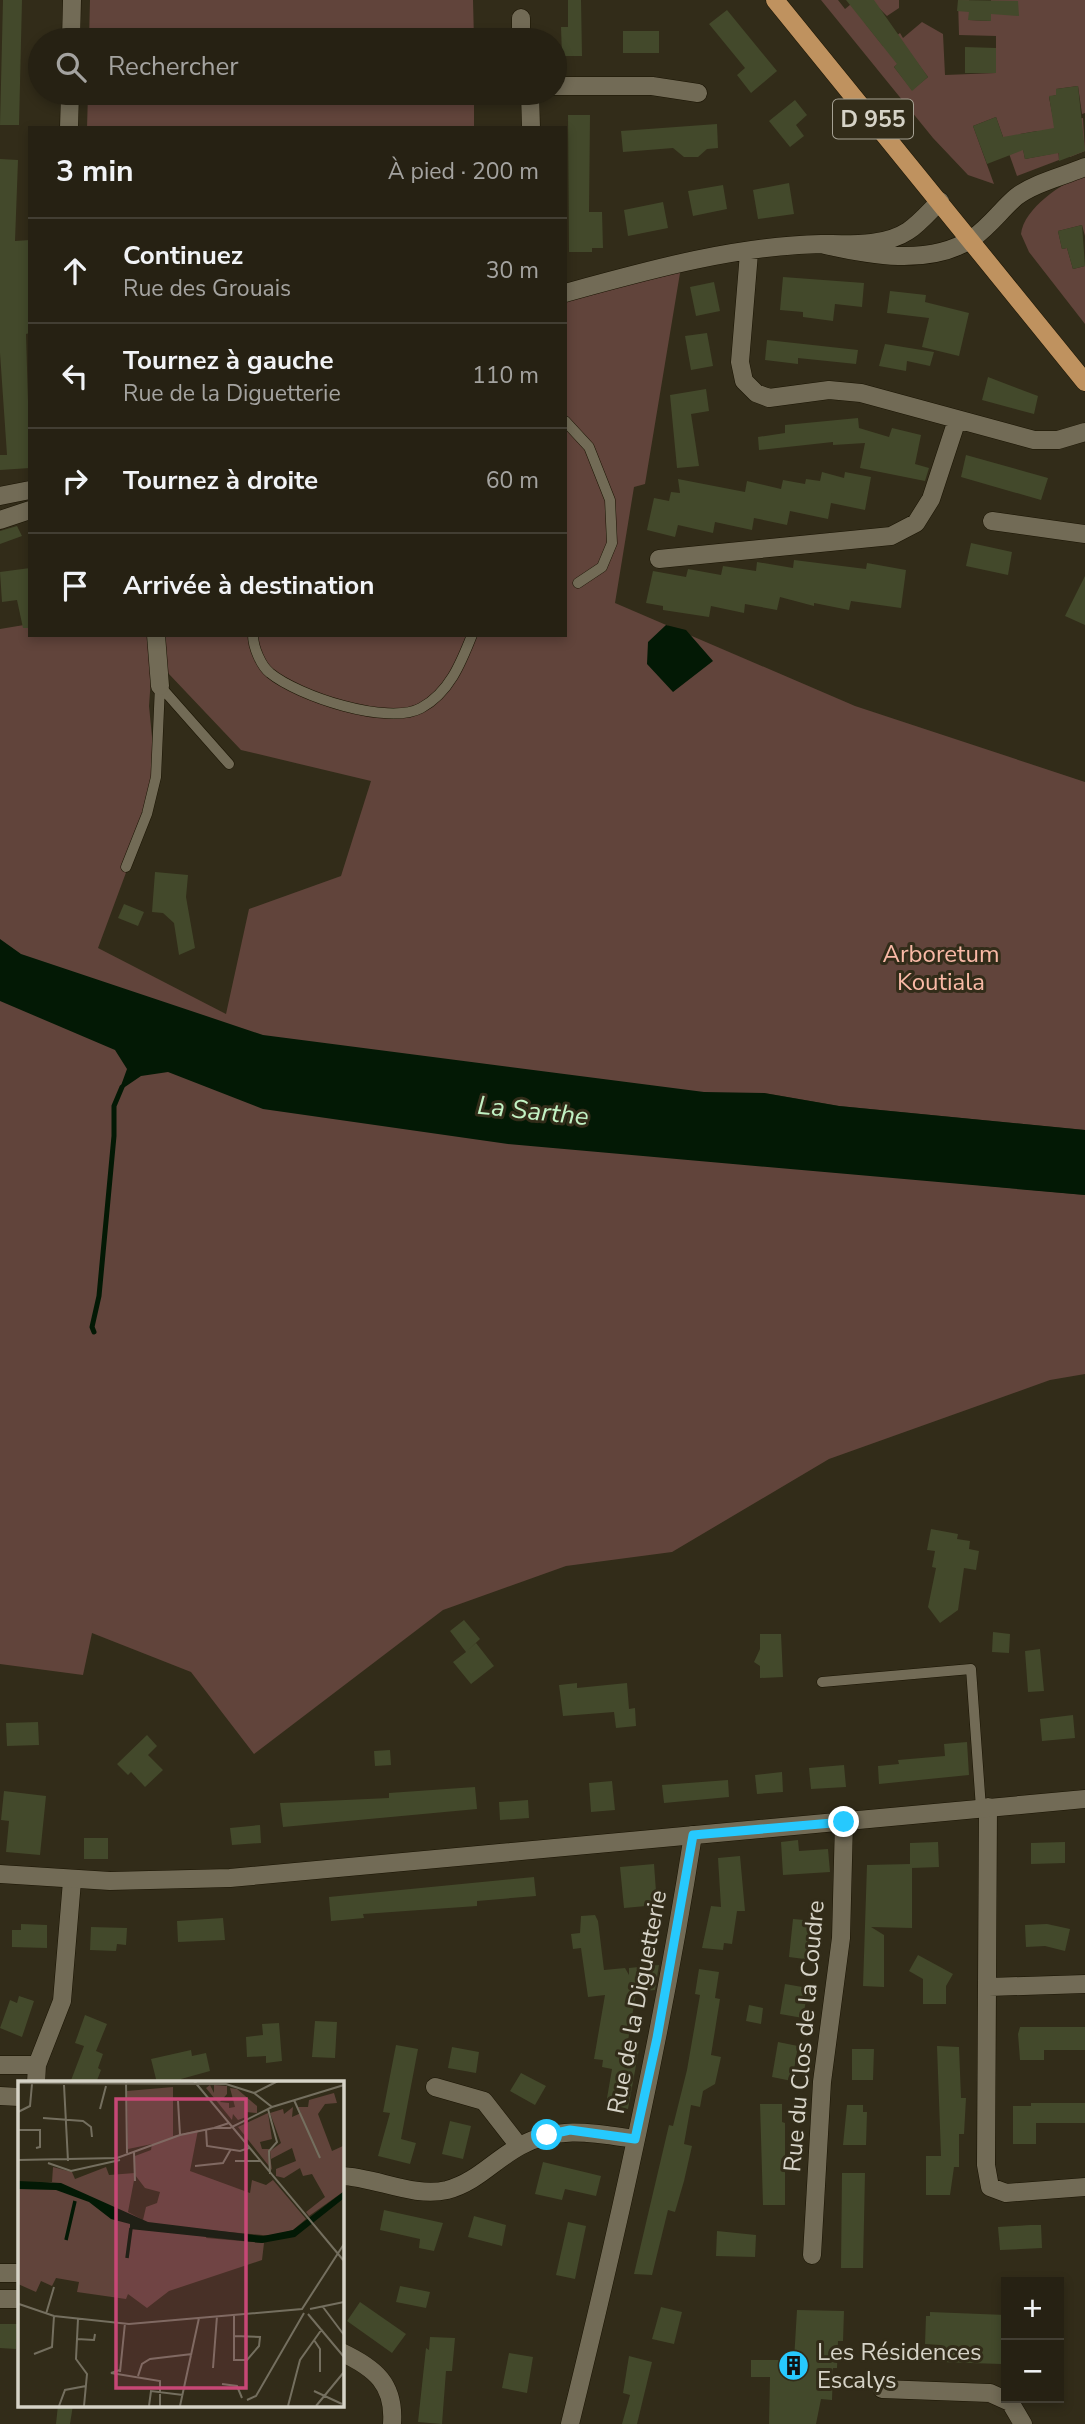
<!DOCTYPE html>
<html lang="fr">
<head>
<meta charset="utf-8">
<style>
  :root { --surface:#262113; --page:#322e21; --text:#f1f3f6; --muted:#a4a3a0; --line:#423e33 }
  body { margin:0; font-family:"Nunito Sans",sans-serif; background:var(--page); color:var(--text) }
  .controls { position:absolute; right:21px; bottom:21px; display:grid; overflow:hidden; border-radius:0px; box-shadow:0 4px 10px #0003 }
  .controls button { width:63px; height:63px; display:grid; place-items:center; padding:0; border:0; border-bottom:2px solid var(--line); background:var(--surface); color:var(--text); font:35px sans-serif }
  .stop { position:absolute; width:21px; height:21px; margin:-16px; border:5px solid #26c9fe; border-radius:50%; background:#fff }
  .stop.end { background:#26c9fe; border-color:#fff; box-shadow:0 2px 7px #0008 }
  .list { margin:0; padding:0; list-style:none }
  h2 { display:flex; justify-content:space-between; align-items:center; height:91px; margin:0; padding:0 28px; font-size:30px }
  h2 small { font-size:23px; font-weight:400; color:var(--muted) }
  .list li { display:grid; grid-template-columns:46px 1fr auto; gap:21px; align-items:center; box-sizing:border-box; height:105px; padding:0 28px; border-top:2px solid var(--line) }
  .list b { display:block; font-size:26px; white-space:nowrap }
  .list p { margin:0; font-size:23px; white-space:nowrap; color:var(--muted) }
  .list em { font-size:23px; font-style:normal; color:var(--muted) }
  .icon { flex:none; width:38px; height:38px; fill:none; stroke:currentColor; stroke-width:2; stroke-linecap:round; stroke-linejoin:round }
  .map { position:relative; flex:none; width:1085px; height:2424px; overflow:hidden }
  .search { position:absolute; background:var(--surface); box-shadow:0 4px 10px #0003; left:28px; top:28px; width:539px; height:77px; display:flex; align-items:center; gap:18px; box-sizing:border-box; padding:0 24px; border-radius:38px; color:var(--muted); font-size:26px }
  .panel { position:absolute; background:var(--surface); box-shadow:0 4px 10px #0003; left:28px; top:126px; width:539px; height:511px; border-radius:0px }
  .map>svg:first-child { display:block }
</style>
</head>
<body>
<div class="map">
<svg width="1085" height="2424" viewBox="0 0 1085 2424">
  <rect width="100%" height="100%" fill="#322c19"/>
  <path fill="#61443b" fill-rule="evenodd" d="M90,0H473L474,40H89Z
    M821,0H838L845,9L856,0H899V8L887,16L880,9L864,22L883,46L900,33L903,38L922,22L943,34L945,75L996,73V36L959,35L958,0H969V20L990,21L991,0H1085V113L1082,114L1078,86L1056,89V95L1049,97L1054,123L1083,118L1085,151L1070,157L1067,139L1057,141L1055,135L1039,141L1037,131L1020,134L1025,159L1051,154L1050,148L1058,146L1059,160L1017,176L996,117L973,126L994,184L968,175L933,138ZM910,53L928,77L912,90L894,67Z
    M88,93H474V128H87Z
    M1085,174V236L1082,225L1058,231L1062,249L1067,248L1073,269L1085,266V324L1029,252L1021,234C1024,208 1062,183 1085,174Z
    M682,261L645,484L634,487L615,603L855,706L1085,782V1130L839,1106L764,1093L744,1163L1085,1195V1374L1050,1380L829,1459L672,1552L566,1566L443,1610L254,1754L191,1672L92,1633L83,1675L0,1664V629L30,624V635H154L149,706L156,777L147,816L98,948L226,1014L249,909L341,876L371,781L241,750L168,673L163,635H565V293Z"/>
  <path fill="#031905" d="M666,625L686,630L713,661L673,692L647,664L648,642Z
    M0,939L21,954L263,1035L704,1092L764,1093L839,1106L1085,1130V1195L508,1144L263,1109L168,1072L141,1076L119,1091L127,1069L115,1050L0,1001Z"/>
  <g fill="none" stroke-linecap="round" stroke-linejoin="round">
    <path stroke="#031905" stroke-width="5" d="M94,1332L92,1327L99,1296L114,1136V1106L122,1087"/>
  </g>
  <path fill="#43492b" d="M3,0H22L19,125H0Z
    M568,0H581L582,56H562L561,27H568Z
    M846,0H874L928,77L912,91L894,67L897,64Z
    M958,0L1018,1L1019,16L991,14V21L968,20L969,12L957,11Z
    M727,10L777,71L751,93L737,75L745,68L709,24Z
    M623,31H659V53H623Z
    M965,47L996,48V73H965Z
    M1078,86L1085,151L1059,161V153L1025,159L1023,150L987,164L973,126L996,117L1003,137L1054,128L1049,96L1056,95V89Z
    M795,100L807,115L796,125L804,136L790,147L769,121Z
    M568,115H590L589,212H602L603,248H592V252H569Z
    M717,124L718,148L707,149L698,157H684L673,148L623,152L621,131Z
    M0,159L18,160L15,241L30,240V333L26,334L30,468L0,470V455H7L0,353Z
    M789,183L794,214L758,219L753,190Z
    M723,185L727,209L693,216L688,191Z
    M663,202L668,228L628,236L624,210Z
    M1082,225L1085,266L1073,269L1067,248L1062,249L1058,231Z
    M783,277L864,283L862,307L835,304L833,321L803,317V312L780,310Z
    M714,282L720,311L696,316L690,287Z
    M890,291L926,295L925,302L969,313L959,356L922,347L929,318L887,313Z
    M707,333L713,366L691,370L685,336Z
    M767,340L858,350L856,364L798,358V364L765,360Z
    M885,344L934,352L930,366L907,361L906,371L879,366Z
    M988,377L1038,396L1034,414L982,400Z
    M706,389L709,411L691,414L699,466L677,468L670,395Z
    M858,418L859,428L889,437L892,428L921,435L915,464L929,468L925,481L860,468L865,443L833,445V442L759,450L758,437L785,433V425Z
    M966,455L1048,478L1041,500L961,477Z
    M822,472L844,478L845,472L871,477L865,510L831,503L828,519L790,511L787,525L754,518L752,530L715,522L713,533L678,525L675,537L647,530L654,498L669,501L671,492L680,493L678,479L745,492L747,481L781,489L783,480L805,484L806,479L820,481Z
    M17,526L22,536L0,544V531Z
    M971,543L1012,552L1008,575L966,566Z
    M794,560L866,569L867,563L906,570L901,608L851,601L849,610L814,603V606L780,597L777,610L745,604L744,613L711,606L709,617L663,610V606L646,603L653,571L686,577L688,569L721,575L723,566L756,571L757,562L793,568Z
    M30,568V628H23L17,600L2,602L0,572Z
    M1085,576V625L1065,616Z
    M155,872L188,875L186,897L195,948L179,955L174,923L163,913L152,912Z
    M124,904L144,912L138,926L118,918Z
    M931,1529L958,1534L957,1539L970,1541L969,1549L979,1551L976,1570L964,1568L958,1610L940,1623L928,1607L936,1568L932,1567L935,1551L927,1550Z
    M464,1620L480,1639L467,1651L476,1643L494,1666L471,1684L453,1662L466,1652L450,1631Z
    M993,1632L1010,1634L1009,1653L992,1652Z
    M760,1634H781L783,1677L760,1678V1666L754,1662L760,1649Z
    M1040,1649L1044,1691L1028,1692L1025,1651Z
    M577,1683V1688L627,1683L629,1709L635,1708L636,1726L616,1728L614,1712L563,1716L559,1685Z
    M1073,1715L1075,1738L1042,1741L1040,1719Z
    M38,1722L39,1745L7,1746L6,1723Z
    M147,1735L157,1746L148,1755L163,1770L145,1787L131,1772L128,1775L117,1764Z
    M967,1742L969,1775L879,1784L878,1766L899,1764L898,1760L945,1756L944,1744Z
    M390,1750L391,1765L375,1766L374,1751Z
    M844,1765L846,1787L811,1789L809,1768Z
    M782,1772L783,1792L757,1794L755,1775Z
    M728,1780L729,1797L664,1803L662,1785Z
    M612,1781L615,1810L591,1812L589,1783Z
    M475,1787L477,1809L283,1827L280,1803L389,1798V1793Z
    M4,1791L46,1796L40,1855L6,1852L9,1821L1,1820Z
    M528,1800L529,1818L500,1820L499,1802Z
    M260,1825L261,1843L232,1845L230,1828Z
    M84,1838H108V1859H84Z
    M798,1840L799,1851L828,1849L830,1872L783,1875L781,1842Z
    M938,1842L939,1867L912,1868V1928L871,1927L884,1935V1987L863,1986L867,1865L910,1864V1843Z
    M1065,1842V1863L1031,1864V1843Z
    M740,1856L745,1911H737L732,1944L724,1943L723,1950L702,1948L711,1906L721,1907L718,1858Z
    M654,1864L657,1905L624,1908L620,1867Z
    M534,1877L536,1896L477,1901V1906L363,1914L364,1918L331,1921L329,1897Z
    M595,1915L598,1921L604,1970L625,1968L629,1975V1968L659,1965L655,1990L636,1992L627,2047L639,2049L628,2109L606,2104L612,2069L602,2067L603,2060L594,2059L605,1995L588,1997L581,1948L573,1949L571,1934L580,1933L581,1916Z
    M223,1918L225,1940L178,1942L177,1921Z
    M793,1919L815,1921L812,1960L789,1957Z
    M21,1924L47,1925V1948L12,1947V1930H21Z
    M1047,1924L1070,1929L1065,1951L1045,1946L1026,1947L1025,1925Z
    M91,1927L127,1928L126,1945L117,1944L116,1951L90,1950Z
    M918,1955L953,1974L946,1986V2004H923V1979L909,1971Z
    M699,1969L719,1972L715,1998L720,1999L711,2055L721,2057L715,2084L703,2091L700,2107L691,2105L684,2144L692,2146L684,2181L675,2212L668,2210L652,2275L634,2274L669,2125L673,2126L687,2070L700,1995L695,1994Z
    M785,1984L808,1988L803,2018L780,2014Z
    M19,1996L34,2001L22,2037L0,2028L10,2000L17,2003Z
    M749,2005L763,2008L761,2024L746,2021Z
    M85,2015L107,2024L96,2051L103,2054L98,2068L101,2070L96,2083H70L84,2046L75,2043Z
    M315,2021L337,2022L335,2058L312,2057Z
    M279,2023L282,2061L266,2063V2056L247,2057L246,2037L263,2035L262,2024Z
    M1020,2027H1085V2050H1044V2060H1020L1018,2034Z
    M778,2042L798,2046L792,2081L772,2077Z
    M396,2045L418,2049L401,2139L416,2143L410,2164L378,2156L390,2113L383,2112Z
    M937,2046L959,2047L961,2098H966L964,2134H959V2167H954L950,2195H926V2156H941Z
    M452,2047L479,2052L476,2073L448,2068Z
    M852,2049H874L873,2080H852Z
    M191,2050L192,2056L206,2053L210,2071L181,2079L182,2083H157L151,2059Z
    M521,2073L546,2086L535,2105L510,2091Z
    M1031,2103H1085V2123H1036V2144H1013V2106H1031Z
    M760,2104H782V2122L785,2123V2205H763Z
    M847,2105H863V2112H867L866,2145H843Z
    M450,2121L471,2126L463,2159L442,2154Z
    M543,2162L601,2176L596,2196L565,2189L562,2200L535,2194Z
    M842,2173H865L863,2268H841Z
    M384,2210L443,2223L434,2251L419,2248L420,2239L380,2230Z
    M474,2216L506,2225L502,2246L468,2237Z
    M568,2222L586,2226L575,2279L556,2275Z
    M1030,2225H1041L1042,2248L1000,2250L998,2227Z
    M717,2231L756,2235L755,2257L716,2256Z
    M400,2286L430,2292L426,2308L396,2302Z
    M360,2302L406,2334L392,2353L347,2321Z
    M661,2307L682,2312L674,2344L652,2339Z
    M797,2310L844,2311L843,2341H838L837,2368H833L832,2400L821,2399L816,2424H769L770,2377H751V2360H794Z
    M930,2312L1006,2315V2359H1001V2364L940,2362V2345L925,2344L926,2316H930Z
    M0,2324H17L16,2349L0,2348Z
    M430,2337L455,2338L452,2371H446L442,2424L418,2422L426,2348L429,2350Z
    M509,2353L533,2357L527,2393L502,2388Z
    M629,2356L652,2362L637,2424H622L630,2395L623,2393Z
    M58,2405H73L70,2424H56Z"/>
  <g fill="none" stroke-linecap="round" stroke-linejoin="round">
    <defs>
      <path id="service" d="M565,421L589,447L610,500L612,543L602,567L578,583
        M253,635C253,647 261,666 270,673C298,696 388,726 421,708C449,693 461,663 472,635
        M160,686L229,764
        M126,867L147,814L156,777L160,686
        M822,1682L971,1669L981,1808"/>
      <path id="minor" d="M521,18V40
        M71,40L72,0
        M555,86H652L698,93
        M530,93L531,128
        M69,128L70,93
        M940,201C930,211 919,224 908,231C884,247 848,244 821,244C868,255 930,267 973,238C990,226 1001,210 1016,197C1034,183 1064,176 1085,167
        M749,253L740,362L744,381L756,393L769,398L829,390L861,393L1034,440H1058L1085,432
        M565,293C649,270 734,246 821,244
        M0,496L30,490
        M0,520L30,510
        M992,521L1085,534
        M659,559L891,536L916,523L931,499L957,420
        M156,635L160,686
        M988,1807L986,2165L990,2187L1006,2193L1085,2187
        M989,1987L1085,1984
        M0,2065H37
        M36,2083L37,2065L62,2001L72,1881
        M435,2087L484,2101L519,2146
        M0,2096L19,2097
        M341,2176C376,2177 413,2198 447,2190C477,2182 494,2160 520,2146C558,2125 595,2133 635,2139
        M812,2255L822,2082L841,1938L844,1822
        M0,2273H19
        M0,2299H19
        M341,2352C375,2368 395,2384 392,2424
        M882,2389L990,2393L1010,2402L1023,2424
        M570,2424C618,2229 662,2033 693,1835"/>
      <path id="tertiary" d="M0,1874L110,1881L230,1878L1085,1799"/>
      <path id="primary" d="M775,0L1085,382"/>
    </defs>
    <use href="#service" stroke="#1a1403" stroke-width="11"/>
    <use href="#minor" stroke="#1a1403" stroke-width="19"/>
    <use href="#tertiary" stroke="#1a1403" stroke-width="19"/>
    <use href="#primary" stroke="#1a1403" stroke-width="19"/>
    <use href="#service" stroke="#726b56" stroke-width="10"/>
    <use href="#minor" stroke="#726b56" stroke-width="18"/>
    <use href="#tertiary" stroke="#726b56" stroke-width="18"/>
    <use href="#primary" stroke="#bf925f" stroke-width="18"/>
  </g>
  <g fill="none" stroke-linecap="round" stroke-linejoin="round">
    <path stroke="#26c9fe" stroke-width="9" d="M547,2135L570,2130L635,2139L657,2038L693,1835L844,1822"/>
  </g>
  <defs>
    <symbol id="building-disc" viewBox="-11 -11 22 22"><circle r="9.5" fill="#26c9fe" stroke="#322c19"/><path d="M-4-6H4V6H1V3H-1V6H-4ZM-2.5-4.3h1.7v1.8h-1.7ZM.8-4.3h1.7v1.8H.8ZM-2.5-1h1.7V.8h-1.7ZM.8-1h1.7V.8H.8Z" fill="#111"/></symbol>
  </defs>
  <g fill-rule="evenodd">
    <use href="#building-disc" x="776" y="2348" width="35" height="35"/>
  </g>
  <g text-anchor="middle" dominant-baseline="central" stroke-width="6" stroke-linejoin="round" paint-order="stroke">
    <rect fill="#322c19" stroke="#a5a193" stroke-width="2" x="833" y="99.5" width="80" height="39" rx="5"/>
    <g font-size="23" font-weight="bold" fill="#d6d3c7">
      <text x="873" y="119">D 955</text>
    </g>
    <g font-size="24" fill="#f9b9a6" stroke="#322c19">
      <text x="941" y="954">Arboretum<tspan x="941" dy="28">Koutiala</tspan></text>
    </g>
    <g font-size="24" fill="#d6d3c7" stroke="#322c19">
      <text transform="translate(637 2002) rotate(-79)">Rue de la Diguetterie</text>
      <text transform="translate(804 2036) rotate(-85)">Rue du Clos de la Coudre</text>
    </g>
    <g font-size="24" fill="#d6d3c7" stroke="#322c19" text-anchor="start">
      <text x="817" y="2352">Les Résidences<tspan x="817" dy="28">Escalys</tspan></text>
    </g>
    <g font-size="26" font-style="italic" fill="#c2f2c4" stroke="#322c19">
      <text transform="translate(533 1111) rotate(6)">La Sarthe</text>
    </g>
  </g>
  <g transform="translate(18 2081)">
    <rect width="326" height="326" fill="#322c19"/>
    <path d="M192,4L196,12V4L209,5V13L202,21L211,22V27L217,26L212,7L219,8L239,25V32L228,31V36L220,39L215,33L214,39L188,7ZM155,6V55L180,49L172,90L232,112L234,99L248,104L255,99L288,138L275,149L255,155L190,149L188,157L246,162L244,179L151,210L129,227L110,213L108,218L59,211L61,201L38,197L34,205L23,200L18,211L0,203V104L34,101L35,86L54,91L57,98L88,86L91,94L117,92V75L133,69L134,63L110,68L109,10ZM117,94L127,107L142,111L139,122L128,126L125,139L110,131ZM316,12L319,22L307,23L300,33L314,70L325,65V111L291,135L288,131L307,116L294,93L285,95L282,87L266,97L258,95V88L278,80L274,67L253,78L252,70L263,62L252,32L265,28L266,33L275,26L274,36L283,32L280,26H290L291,19ZM250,32L254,58L242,61L244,68H251L254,89L220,46Z" fill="#61443b" fill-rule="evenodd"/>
    <path d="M0,100L43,102L130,141L245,155L275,149L325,111V118L277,156L244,162L112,148V143L93,138L71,121L38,109L0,108Z" fill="#031905"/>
    <path fill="none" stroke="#031905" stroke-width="3.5" d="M48,159L57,120M109,177L113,147"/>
    <path fill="none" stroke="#746f5f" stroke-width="2" d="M108,0L109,72M176,0L326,180M0,2L208,3L236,12L254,26M46,4L50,80M236,12L260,0M276,19L302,77M160,20L162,54M82,28L88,5M250,28L259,61L251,70L252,93M0,31L12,25L14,3M25,37L65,40L73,46L74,56M211,42L196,47H212L254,26L326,4M188,48L189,65L222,70L231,67M0,49H22V66L18,67M116,71L117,100M0,79L99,77L162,54L196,47M217,80H242M30,82L53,90L102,79M177,85L205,82L213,68M1,223L36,235L111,243L284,228L326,163M305,226L326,254M292,228L326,221M28,233L36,206M290,233L326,276M216,234V279H229L241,265L242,256L216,255M60,238L58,278L69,293L66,325M59,258L76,259L77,253M296,259L302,268V291M16,273L34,266L36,235M195,287L199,235M102,289L93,292L142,300V325M102,291L107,242M120,295L124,283L132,278L174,273M204,303L219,305L224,317M296,310L324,323M229,319L238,315L286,232M41,325L47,309L68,305M131,325L133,310L165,314M162,325L181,237M270,325L282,279L304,248M298,325L326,291"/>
    <path fill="#c74776" fill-opacity="0.15" stroke="#c74776" stroke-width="3.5" d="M98,18H228V307H98Z"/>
    <rect width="326" height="326" fill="none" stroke="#d6d3c7" stroke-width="3.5"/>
  </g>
</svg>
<div class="controls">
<button>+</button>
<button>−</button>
</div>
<div class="stop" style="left:547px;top:2135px"></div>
<div class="stop end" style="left:844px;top:1822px"></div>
<div class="search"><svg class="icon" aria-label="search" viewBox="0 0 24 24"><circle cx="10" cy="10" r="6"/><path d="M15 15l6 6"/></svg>Rechercher</div>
<section class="panel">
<h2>3 min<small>À pied · 200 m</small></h2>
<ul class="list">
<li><svg class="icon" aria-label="ahead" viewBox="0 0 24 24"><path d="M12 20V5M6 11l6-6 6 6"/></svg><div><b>Continuez</b><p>Rue des Grouais</p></div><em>30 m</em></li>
<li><svg class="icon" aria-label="left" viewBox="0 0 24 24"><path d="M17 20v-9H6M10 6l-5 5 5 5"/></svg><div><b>Tournez à gauche</b><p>Rue de la Diguetterie</p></div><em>110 m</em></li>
<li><svg class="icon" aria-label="right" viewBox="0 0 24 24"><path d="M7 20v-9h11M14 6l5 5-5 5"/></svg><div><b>Tournez à droite</b></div><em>60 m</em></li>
<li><svg class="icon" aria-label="arrive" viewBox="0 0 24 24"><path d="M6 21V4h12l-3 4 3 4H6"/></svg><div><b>Arrivée à destination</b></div></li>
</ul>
</section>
</div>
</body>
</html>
